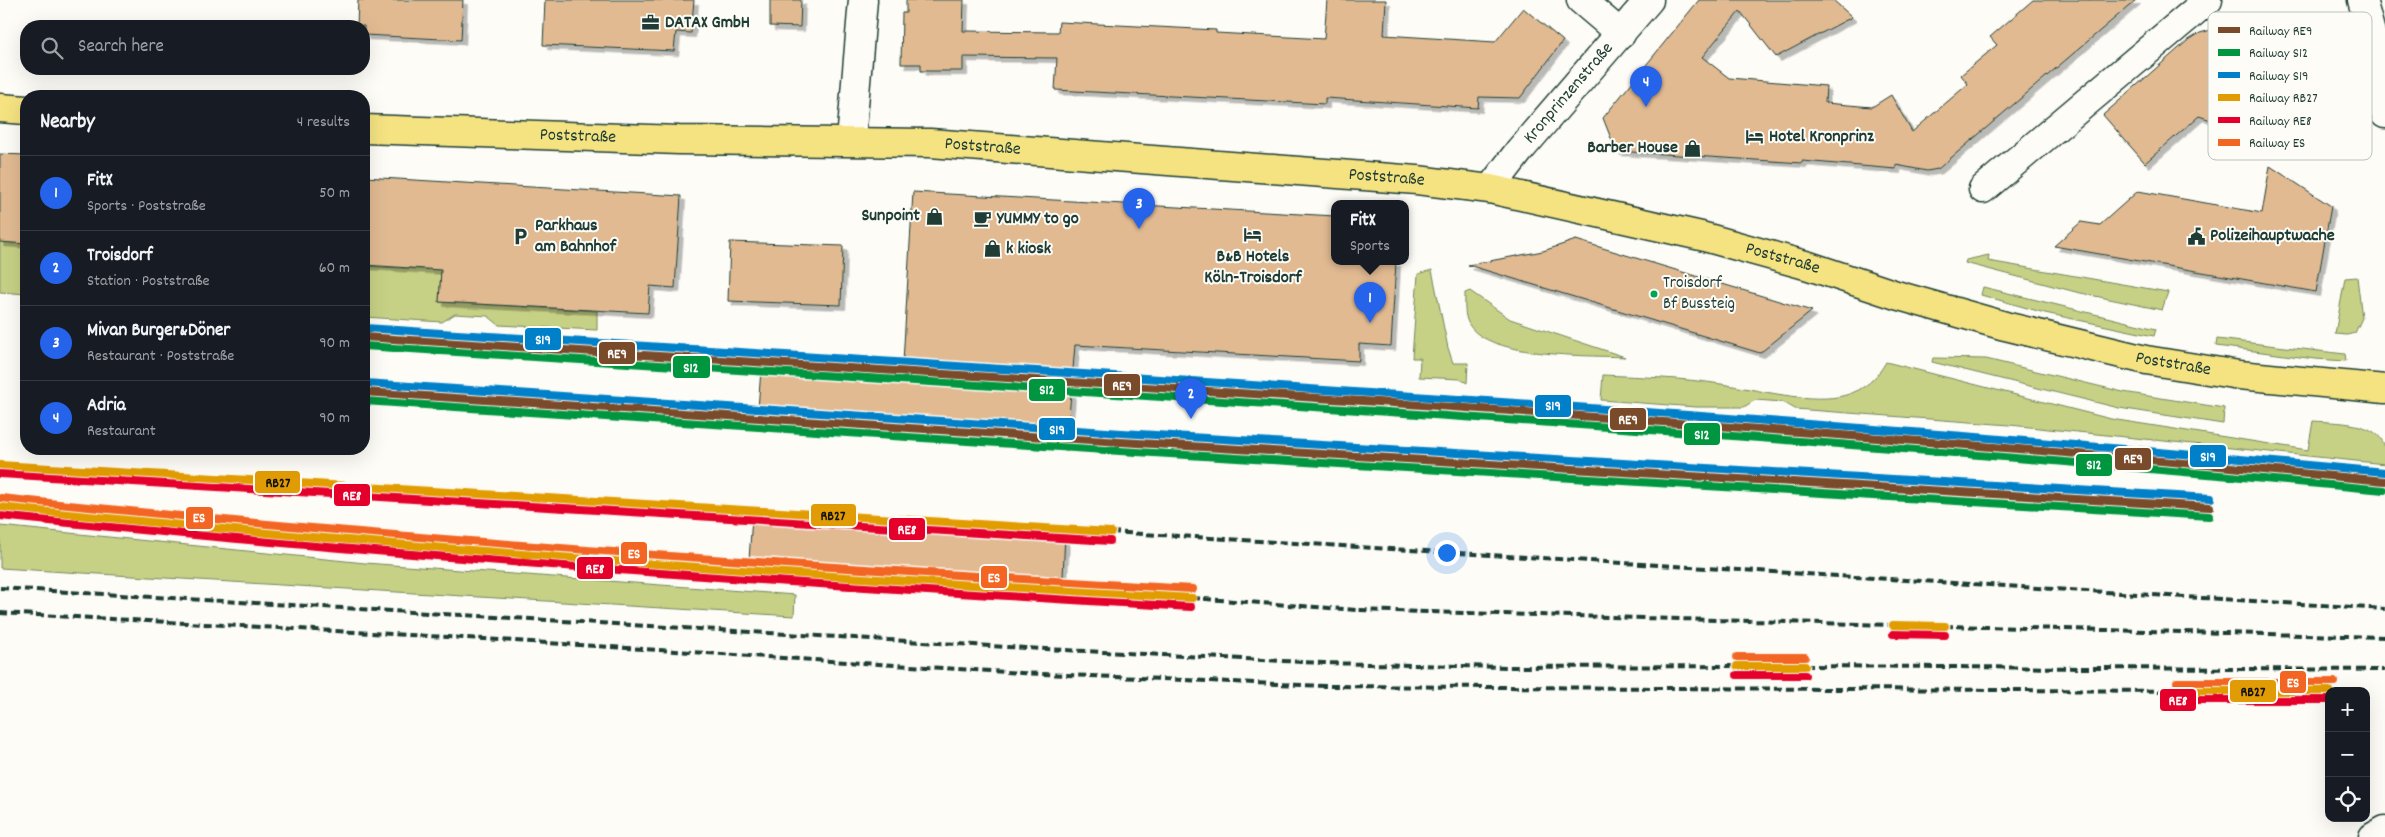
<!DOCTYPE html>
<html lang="en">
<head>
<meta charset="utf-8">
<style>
  :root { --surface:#171b24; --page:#20242c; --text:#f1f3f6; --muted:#9ea1a6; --line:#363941; --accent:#2563eb }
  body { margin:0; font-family:Dekko,sans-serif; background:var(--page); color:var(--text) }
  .controls { position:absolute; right:15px; bottom:15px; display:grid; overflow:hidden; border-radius:10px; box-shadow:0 5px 20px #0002 }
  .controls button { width:45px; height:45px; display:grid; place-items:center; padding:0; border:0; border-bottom:1px solid var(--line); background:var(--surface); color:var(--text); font:25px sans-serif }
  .you { position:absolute; left:1446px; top:552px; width:18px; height:18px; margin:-12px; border:4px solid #fff; border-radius:50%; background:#1a73e8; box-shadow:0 0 0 8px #1a73e833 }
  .badge { display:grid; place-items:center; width:32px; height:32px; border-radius:50%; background:var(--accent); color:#fff; font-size:16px; font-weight:700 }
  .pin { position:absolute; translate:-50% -41px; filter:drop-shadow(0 1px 2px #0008) }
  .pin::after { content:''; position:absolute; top:26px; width:18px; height:15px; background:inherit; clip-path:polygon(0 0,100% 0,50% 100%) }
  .popup { position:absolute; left:1331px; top:200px; width:78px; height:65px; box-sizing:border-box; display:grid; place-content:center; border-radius:10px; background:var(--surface); filter:drop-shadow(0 1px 4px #0005); font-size:16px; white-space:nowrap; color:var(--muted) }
  .popup b { font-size:19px; color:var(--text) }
  .popup::after { content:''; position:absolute; left:50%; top:100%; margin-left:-10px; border:10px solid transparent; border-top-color:var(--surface) }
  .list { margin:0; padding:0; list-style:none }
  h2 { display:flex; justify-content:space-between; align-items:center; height:65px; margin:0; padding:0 20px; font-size:21px }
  h2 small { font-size:16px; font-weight:400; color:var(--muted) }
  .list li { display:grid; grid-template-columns:32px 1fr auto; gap:15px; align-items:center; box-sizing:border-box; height:75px; padding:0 20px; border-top:1px solid var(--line) }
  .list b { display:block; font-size:19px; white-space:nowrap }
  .list p { margin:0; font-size:16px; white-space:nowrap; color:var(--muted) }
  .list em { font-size:16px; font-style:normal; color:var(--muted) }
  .icon { flex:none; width:28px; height:28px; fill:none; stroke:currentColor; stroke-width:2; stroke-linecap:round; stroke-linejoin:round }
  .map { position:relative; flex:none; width:2385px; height:837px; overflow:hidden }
  .search { position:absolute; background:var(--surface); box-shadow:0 5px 20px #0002; left:20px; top:20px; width:350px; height:55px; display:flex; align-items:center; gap:12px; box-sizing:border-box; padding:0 18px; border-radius:20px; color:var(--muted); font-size:19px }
  .panel { position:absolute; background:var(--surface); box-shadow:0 5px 20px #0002; left:20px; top:90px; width:350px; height:365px; border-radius:20px }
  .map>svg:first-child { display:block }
</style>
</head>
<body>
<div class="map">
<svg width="2385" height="837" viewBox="0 0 2385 837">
  <defs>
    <filter id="shadow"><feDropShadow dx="4.5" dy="4.5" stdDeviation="0" flood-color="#0004"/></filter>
  </defs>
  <rect width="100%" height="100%" fill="#fdfcf7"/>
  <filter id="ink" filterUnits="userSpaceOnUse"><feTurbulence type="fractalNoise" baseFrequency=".02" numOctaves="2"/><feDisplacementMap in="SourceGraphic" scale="10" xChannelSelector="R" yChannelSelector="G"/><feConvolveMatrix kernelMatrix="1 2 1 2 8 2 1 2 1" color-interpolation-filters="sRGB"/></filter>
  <g filter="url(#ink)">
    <path fill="#c7d185" stroke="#73875c" d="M0,242L26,244V294L0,292Z
      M1989,255L1988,261L2168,292L2162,310L2076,292L1965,263L1966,260Z
      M364,266L441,270L439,302L597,311V330L499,325L488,316L455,314L442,322L364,317Z
      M1432,270L1448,348L1453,363H1468L1467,383L1460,379L1419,377L1420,358H1412L1418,274Z
      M2357,277L2362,318L2355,333L2347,335L2335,334L2345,278Z
      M1983,287L2156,329L2154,336L2045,313L1981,295Z
      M1470,291L1510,319L1625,357C1591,355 1480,359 1467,320C1464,312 1465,302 1465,293Z
      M2217,339L2345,354L2346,361L2315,359L2216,346Z
      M1933,358L1986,359L2123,392L2224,408L2223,424L2119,408L1932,362Z
      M1886,362L2111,419L2308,450L2313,421C2334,423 2379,420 2385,448C2385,453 2385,459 2385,464L2010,425L1795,409L1783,402L1755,400L1744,407H1696L1601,400L1603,375C1643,377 1682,378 1721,384C1755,389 1814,405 1846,395C1864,390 1877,378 1886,362Z
      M0,526L365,563L795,595L794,616L0,568Z"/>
    <path fill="#e1ba92" stroke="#1f3d34" filter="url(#shadow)" d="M358,0H463L461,40L364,35V26H357Z
      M545,0H694L691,33L676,32L674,51L543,45Z
      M770,0H801L800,27L770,26Z
      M906,0H964L963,31L1058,32L1059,22L1216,30V33L1324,39L1327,0H1386L1384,35L1495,42L1523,8L1563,41L1520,98L1479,97L1478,108L1325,98V104L1055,90L1057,58L963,57V71H921V64H901L902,13H906Z
      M1699,0H1833L1852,17L1776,57L1740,11L1702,57L1729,78L1826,86L1825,103L1872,107L1891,95L1912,132L1968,84L1961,75L1997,45L1990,37L2033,0H2136L1938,169L1927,171L1896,165V169L1802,161V163L1616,151L1603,118Z
      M2218,28L2245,29L2270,38L2285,51L2299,71L2314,128L2251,142L2250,133L2199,116L2145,163L2103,115L2187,41L2200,33Z
      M0,154L26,155V244L0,242Z
      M2270,166L2331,206L2316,292L2054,246L2081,222L2100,225L2138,191L2262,213Z
      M364,177L681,196L675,288L650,286L648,313L439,302L441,270L364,265Z
      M913,192L1335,216V262H1396L1391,346L1359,344V361L1075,345L1068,429L758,409L761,370L902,379Z
      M1576,240L1812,311L1760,353L1468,265L1543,251Z
      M730,242L843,246L841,305L728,301Z
      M752,517L1065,534L1063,577L749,560Z"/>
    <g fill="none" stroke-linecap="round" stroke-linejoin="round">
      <defs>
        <g id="street">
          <path d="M1581,0L1621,34"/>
          <path d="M2362,0L2371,33L2385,114"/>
          <path d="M851,141L863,0"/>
          <path id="s1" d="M1490,189L1520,150L1649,0"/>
          <path d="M1983,189L2208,0"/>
          <path d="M2373,837L2385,830"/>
        </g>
        <g id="primary">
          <path d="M0,108L26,110"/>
          <path id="s2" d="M364,129L679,140L930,143L1417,180L1490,189L1701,236L1809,266L1896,295L2005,326L2146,360L2239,375L2385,389"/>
        </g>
      </defs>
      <use href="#street" stroke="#1f3d34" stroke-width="31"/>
      <use href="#primary" stroke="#1f3d34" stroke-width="31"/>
      <use href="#street" stroke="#fdfcf7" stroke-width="28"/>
      <use href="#primary" stroke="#f5e382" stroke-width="28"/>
      <path stroke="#1f3d34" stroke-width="4" stroke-dasharray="8 4" stroke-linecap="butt" d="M1111,532L2385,609
        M0,588L1025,648L1323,663L1506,667L1737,666
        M1192,598L1357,610L1893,625
        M0,613L484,639L1021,673L1325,686L2177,691
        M1945,626L2385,637
        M1805,666L2385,670"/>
      <defs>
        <path id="rail-1" d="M364,337C1038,381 1713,418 2385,481
          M364,392L1121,442L2210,507"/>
        <path id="rail-2" d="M364,346C1037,390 1712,427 2384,490
          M364,401L1120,451L2209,516"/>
        <path id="rail-3" d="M365,328C1038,372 1713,410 2385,472
          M365,383L1122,433L2211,498"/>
        <path id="rail-4" d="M0,465L1111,532
          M0,507C397,549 794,575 1192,598
          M1893,625L1945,626
          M1737,666H1805
          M2177,691H2329"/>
        <path id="rail-5" d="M0,474L1110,541
          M0,516C396,557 794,584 1191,607
          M1893,634L1945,635
          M1737,675H1805
          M2177,700H2329"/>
        <path id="rail-6" d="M1,498C397,540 795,566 1193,589
          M1737,657H1805
          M2177,682H2334"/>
      </defs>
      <use href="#rail-1" stroke="#fdfcf7" stroke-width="11"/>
      <use href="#rail-2" stroke="#fdfcf7" stroke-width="11"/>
      <use href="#rail-3" stroke="#fdfcf7" stroke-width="11"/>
      <use href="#rail-4" stroke="#fdfcf7" stroke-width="11"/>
      <use href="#rail-5" stroke="#fdfcf7" stroke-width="11"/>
      <use href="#rail-6" stroke="#fdfcf7" stroke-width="11"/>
      <use href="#rail-1" stroke="#7a4b2a" stroke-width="8"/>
      <use href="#rail-2" stroke="#009640" stroke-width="8"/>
      <use href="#rail-3" stroke="#0080c8" stroke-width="8"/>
      <use href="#rail-4" stroke="#e19c05" stroke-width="8"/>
      <use href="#rail-5" stroke="#e4002b" stroke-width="8"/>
      <use href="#rail-6" stroke="#f26522" stroke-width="8"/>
    </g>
  </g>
  <defs>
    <symbol id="office-bare" viewBox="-9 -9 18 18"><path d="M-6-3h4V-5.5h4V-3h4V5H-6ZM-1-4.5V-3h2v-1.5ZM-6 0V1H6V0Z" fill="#1f3d34" stroke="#fdfcf7" stroke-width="2.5" paint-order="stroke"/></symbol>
    <symbol id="hotel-bare" viewBox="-9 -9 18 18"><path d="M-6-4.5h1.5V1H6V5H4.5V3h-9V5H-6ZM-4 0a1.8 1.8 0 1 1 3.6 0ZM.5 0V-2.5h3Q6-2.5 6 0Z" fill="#1f3d34" stroke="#fdfcf7" stroke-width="2.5" paint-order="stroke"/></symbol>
    <symbol id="shop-bare" viewBox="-9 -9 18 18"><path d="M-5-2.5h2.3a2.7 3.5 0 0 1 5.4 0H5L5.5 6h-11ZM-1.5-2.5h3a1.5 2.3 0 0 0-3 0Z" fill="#1f3d34" stroke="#fdfcf7" stroke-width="2.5" paint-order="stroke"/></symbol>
    <symbol id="cafe-bare" viewBox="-9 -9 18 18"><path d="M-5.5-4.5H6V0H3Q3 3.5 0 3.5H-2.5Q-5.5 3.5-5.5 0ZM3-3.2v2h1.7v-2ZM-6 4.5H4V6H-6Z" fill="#1f3d34" stroke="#fdfcf7" stroke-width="2.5" paint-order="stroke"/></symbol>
    <symbol id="parking-bare" viewBox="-9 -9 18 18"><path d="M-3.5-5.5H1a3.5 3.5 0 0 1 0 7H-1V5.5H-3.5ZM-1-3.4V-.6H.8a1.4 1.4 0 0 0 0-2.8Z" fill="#1f3d34" stroke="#fdfcf7" stroke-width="2.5" paint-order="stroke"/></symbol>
    <symbol id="civic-bare" viewBox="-9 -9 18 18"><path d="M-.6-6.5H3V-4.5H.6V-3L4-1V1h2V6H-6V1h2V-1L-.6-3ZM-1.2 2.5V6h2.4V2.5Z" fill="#1f3d34" stroke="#fdfcf7" stroke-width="2.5" paint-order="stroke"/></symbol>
  </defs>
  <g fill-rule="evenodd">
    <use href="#office-bare" x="638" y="10" width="25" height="25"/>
    <use href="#hotel-bare" x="1742" y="124" width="25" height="25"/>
    <use href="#shop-bare" x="1680" y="136" width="25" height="25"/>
    <use href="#shop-bare" x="922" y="204" width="25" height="25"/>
    <use href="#cafe-bare" x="970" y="206" width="25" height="25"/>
    <use href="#hotel-bare" x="1240" y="222" width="25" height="25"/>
    <use href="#parking-bare" x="508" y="224" width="25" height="25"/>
    <use href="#civic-bare" x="2184" y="224" width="25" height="25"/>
    <use href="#shop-bare" x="980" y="236" width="25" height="25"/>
  </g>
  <circle fill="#00a651" stroke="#fdfcf7" stroke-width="2" cx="1654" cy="294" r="4.5"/>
  <g text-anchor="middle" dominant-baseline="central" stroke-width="4" stroke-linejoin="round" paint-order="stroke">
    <g font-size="17" fill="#1f3d34" stroke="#fdfcf7" text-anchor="start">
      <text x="1663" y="284">Troisdorf<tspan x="1663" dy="21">Bf Bussteig</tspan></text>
    </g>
    <g font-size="18" font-weight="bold" fill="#1f3d34" stroke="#fdfcf7" text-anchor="start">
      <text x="665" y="23">DATAX GmbH</text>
      <text x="1769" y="137">Hotel Kronprinz</text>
      <text x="1678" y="148" text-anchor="end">Barber House</text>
      <text x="920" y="216" text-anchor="end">Sunpoint</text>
      <text x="997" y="219">YUMMY to go</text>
      <text x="535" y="226">Parkhaus<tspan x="535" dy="21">am Bahnhof</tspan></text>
      <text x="2210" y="236">Polizeihauptwache</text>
      <text x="1006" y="249">k kiosk</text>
      <text x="1253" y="257" text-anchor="middle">B&amp;B Hotels<tspan x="1253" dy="21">Köln-Troisdorf</tspan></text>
    </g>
    <g font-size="18" fill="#1f3d34" stroke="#fdfcf7">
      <text stroke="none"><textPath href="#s1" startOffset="124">Kronprinzenstraße</textPath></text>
      <text stroke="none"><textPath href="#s2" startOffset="214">Poststraße</textPath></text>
      <text stroke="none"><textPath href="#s2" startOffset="619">Poststraße</textPath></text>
      <text stroke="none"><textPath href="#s2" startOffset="1024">Poststraße</textPath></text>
      <text stroke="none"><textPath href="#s2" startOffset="1429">Poststraße</textPath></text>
      <text stroke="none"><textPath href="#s2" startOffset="1834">Poststraße</textPath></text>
    </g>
  </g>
  <rect x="2208" y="12" width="164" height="148" rx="8" fill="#fdfcf7" stroke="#bac3bc" stroke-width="1"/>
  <rect x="2218" y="27" width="22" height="6" fill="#7a4b2a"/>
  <rect x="2218" y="49" width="22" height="7" fill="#009640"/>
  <rect x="2218" y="72" width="22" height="6" fill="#0080c8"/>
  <rect x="2218" y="94" width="22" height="7" fill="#e19c05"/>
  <rect x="2218" y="117" width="22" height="6" fill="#e4002b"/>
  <rect x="2218" y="139" width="22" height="7" fill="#f26522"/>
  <g font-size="14" fill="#1f3d34">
    <text x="2249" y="35">Railway RE9</text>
    <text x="2249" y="57">Railway S12</text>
    <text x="2249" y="80">Railway S19</text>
    <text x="2249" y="102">Railway RB27</text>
    <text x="2249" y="125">Railway RE8</text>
    <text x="2249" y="147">Railway ES</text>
  </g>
  <g stroke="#fdfcf7" stroke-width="2">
    <rect x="524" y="327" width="38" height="24" rx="5" fill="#0080c8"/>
    <rect x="598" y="341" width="38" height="24" rx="5" fill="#7a4b2a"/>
    <rect x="672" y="355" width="39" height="24" rx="5" fill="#009640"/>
    <rect x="1103" y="373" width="38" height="24" rx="5" fill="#7a4b2a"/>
    <rect x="1028" y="378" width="38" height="24" rx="5" fill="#009640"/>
    <rect x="1534" y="394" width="38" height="24" rx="5" fill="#0080c8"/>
    <rect x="1609" y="407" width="38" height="24" rx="5" fill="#7a4b2a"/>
    <rect x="1038" y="417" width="38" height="24" rx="5" fill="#0080c8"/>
    <rect x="1683" y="422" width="38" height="24" rx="5" fill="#009640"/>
    <rect x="2189" y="444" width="38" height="24" rx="5" fill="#0080c8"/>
    <rect x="2114" y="447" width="38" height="24" rx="5" fill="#7a4b2a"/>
    <rect x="2075" y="453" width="38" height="24" rx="5" fill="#009640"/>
    <rect x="254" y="470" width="47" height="24" rx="5" fill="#e19c05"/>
    <rect x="333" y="483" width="38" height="24" rx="5" fill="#e4002b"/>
    <rect x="810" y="503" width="47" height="24" rx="5" fill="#e19c05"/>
    <rect x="185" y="506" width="29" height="24" rx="5" fill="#f26522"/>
    <rect x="888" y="517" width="38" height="24" rx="5" fill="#e4002b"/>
    <rect x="620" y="541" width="28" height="24" rx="5" fill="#f26522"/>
    <rect x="576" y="556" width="38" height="24" rx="5" fill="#e4002b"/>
    <rect x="980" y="565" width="28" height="24" rx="5" fill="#f26522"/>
    <rect x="2279" y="670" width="28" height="24" rx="5" fill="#f26522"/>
    <rect x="2229" y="679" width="48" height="24" rx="5" fill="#e19c05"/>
    <rect x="2159" y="688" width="38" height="24" rx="5" fill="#e4002b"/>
  </g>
  <g font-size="14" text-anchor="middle" font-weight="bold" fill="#fff">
    <text x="543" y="344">S19</text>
    <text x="617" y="358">RE9</text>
    <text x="691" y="372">S12</text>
    <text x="1122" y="390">RE9</text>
    <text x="1047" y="394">S12</text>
    <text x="1553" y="410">S19</text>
    <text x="1628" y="424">RE9</text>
    <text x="1057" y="434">S19</text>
    <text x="1702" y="439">S12</text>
    <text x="2208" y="461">S19</text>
    <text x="2133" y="463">RE9</text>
    <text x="2094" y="469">S12</text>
    <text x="352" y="500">RE8</text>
    <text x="199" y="522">ES</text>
    <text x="907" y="534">RE8</text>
    <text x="634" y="558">ES</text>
    <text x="595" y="573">RE8</text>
    <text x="994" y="582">ES</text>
    <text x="2293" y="687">ES</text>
    <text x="2178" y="705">RE8</text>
  </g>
  <g font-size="14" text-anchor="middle" font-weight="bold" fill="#111">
    <text x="278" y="487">RB27</text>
    <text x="833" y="520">RB27</text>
    <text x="2253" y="696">RB27</text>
  </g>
</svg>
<div class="controls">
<button>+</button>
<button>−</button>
<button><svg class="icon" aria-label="locate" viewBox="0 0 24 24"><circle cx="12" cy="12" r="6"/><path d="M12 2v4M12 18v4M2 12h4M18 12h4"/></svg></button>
</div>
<div class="you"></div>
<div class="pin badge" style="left:1370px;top:323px">1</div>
<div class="popup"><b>FitX</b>Sports</div>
<div class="pin badge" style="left:1191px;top:419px">2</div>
<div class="pin badge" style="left:1139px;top:229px">3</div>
<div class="pin badge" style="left:1646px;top:107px">4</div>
<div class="search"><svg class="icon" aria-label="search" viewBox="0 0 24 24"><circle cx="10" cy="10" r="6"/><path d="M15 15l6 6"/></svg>Search here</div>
<section class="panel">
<h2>Nearby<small>4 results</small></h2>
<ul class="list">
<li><span class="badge">1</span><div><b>FitX</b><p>Sports · Poststraße</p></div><em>50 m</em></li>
<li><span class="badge">2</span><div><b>Troisdorf</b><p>Station · Poststraße</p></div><em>60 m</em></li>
<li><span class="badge">3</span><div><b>Mivan Burger&amp;Döner</b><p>Restaurant · Poststraße</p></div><em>90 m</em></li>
<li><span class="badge">4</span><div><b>Adria</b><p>Restaurant</p></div><em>90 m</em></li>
</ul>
</section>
</div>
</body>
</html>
